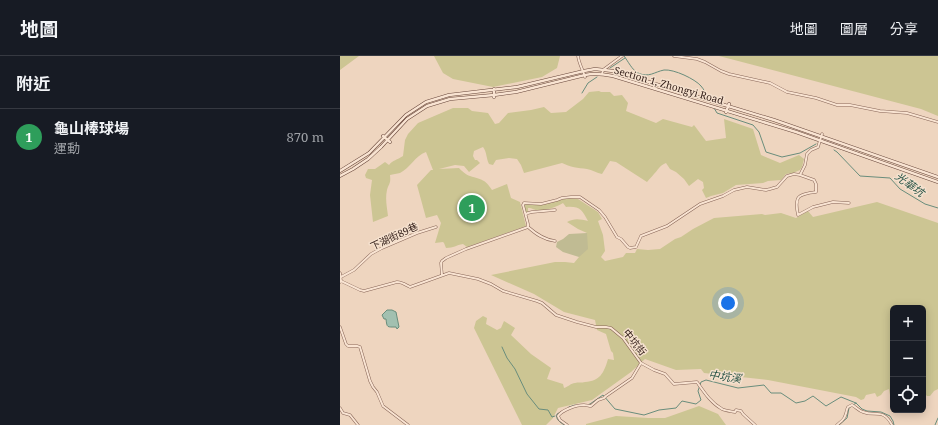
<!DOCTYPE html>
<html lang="zh-TW">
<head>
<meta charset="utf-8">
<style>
  :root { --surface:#171b24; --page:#242831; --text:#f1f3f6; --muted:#9ea1a6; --line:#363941; --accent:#8c9099 }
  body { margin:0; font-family:"Noto Serif","Noto Sans TC",serif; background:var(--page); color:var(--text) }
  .controls { position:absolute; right:12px; bottom:12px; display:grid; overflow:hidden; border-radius:6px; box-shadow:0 2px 10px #0003 }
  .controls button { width:36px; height:36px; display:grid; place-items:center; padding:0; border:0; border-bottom:1px solid var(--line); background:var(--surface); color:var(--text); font:20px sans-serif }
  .you { position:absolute; left:388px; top:247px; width:14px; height:14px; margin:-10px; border:3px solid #fff; border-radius:50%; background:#1a73e8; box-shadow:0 0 0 6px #1a73e833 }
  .badge { display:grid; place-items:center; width:26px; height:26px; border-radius:50%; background:var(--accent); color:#fff; font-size:13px; font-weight:700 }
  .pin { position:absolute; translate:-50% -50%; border:2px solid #fff; box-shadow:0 1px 4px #0006 }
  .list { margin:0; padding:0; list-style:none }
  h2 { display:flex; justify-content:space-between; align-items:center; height:52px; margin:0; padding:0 16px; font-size:17px }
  h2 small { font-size:13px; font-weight:400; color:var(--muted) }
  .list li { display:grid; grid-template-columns:26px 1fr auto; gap:12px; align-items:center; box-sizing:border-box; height:56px; padding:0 16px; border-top:1px solid var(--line) }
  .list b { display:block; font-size:15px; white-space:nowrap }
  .list p { margin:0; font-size:13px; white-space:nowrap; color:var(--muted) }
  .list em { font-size:13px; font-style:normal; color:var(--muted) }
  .icon { flex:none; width:22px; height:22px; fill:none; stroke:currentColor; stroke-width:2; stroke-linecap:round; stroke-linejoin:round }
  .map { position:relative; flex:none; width:598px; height:369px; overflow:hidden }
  header { display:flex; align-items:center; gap:24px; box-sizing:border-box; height:56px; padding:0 20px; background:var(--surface); border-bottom:1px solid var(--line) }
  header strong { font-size:19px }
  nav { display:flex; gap:22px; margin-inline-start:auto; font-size:14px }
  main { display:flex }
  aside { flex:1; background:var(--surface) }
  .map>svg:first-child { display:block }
</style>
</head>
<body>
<header>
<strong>地圖</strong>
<nav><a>地圖</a><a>圖層</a><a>分享</a></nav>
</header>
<main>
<aside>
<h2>附近<small></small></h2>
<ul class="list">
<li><span class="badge" style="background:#2e9e5b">1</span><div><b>龜山棒球場</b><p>運動</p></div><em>870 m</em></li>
</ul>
</aside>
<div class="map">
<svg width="598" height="369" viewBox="0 0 598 369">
  <rect width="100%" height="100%" fill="#eed5bf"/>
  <path fill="#ccc593" d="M0,0H19L0,14Z
    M94,0H220L217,12L202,21L153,31L113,23L103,17Z
    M379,0H598V60L581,53Z
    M259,35L261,36H270L274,40L282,39L288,47L286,55L316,67L323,63L352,71L354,69L366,85L386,82L384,63L413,73L421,99L440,107L459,99L464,103L462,111L460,114L453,117L446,118L441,124L428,125L423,127L396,129L383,137L371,140L366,142L362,134L364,132L363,126L358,123L349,130L344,123L336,116L330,113L326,107C320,109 318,114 314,118C312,121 309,123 307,126L276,106L270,105L262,118C257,117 252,114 247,113C238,112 230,111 222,107L184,117L181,109L177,103L169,102L156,104L153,109L149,108C146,102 147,96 143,91L134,95L133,100L135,104H137L140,107L129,116L124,110L115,109L99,113L119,112C122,115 126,119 130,120C142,124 145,123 152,134L167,128L171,142L180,146L186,170L127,191L123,188C116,189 114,192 106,192L104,187L103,186L95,187L101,167L97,159L86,162L77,129L91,114H93L86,96C75,100 70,112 60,117C57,118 53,118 50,119C51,128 49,127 47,134C45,143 47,151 48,160L33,166L30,139L32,124L26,122L25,119L28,113H35L45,106L49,109C53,104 57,104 63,100L65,84L68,78L78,67L113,52H128L132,55L148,57L155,68L159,67L168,57L191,54L204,51L211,57L226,56L243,43L249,36Z
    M227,142L238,143L258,156L262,163L258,165L263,179L265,195L261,201L265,205L283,201L286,197H295L297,193L308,194L320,193L335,183L341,181L353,173L374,162L422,158L425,159L441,157L456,162L468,155L473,161L537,146L598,167V333L594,335L590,340H587L583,336V252H553L552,339H550L549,333L544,335L541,339L537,341L535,337L526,339L524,343L521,344L516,341L428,324L364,317L361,313L336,314L305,303L291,316L252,344L218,352L213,362L206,369H182L134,272L136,265L143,260L147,262L146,268L157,274L161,272L164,265L175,272L171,279L191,298L211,312L207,323L223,328L224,332C228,331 231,327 235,327C238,326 242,327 245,326C260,325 264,317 268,303L274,304L273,297L271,295L266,278L257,274L255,264L224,256L194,238L151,219L215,206H225L234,207L239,201L247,177L238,173L227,166C234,162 240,163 248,165C242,154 240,150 226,151L223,147C218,150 204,156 198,155C194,154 193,152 188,152V156H186L184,148L188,147L202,149Z
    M359,350L378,358L386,369H246V368L276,360L308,362H325Z"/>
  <path fill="#c0bb93" d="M247,177L248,193L239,201L223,196L216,191L217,186L223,183L229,178Z"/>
  <path fill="#a2c0b0" stroke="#698d7c" d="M47,254H52L56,256L59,271L57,273L56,271C47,271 47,272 46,263H44L42,259Z"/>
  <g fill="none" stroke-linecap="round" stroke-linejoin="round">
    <path stroke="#698d7c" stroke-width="1" d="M284,0C288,5 292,14 298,17C309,22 314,16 324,14C334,13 355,23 361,30C364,33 366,39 369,43
      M270,12L285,2
      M242,37L248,27L257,21
      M374,52L377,57L413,69L419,76L426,96L442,101L460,97L476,88
      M494,94L497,96L520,120L550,122L560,133L585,148L598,152
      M162,291L167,302L175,313L187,338L199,353L208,354L212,361L215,360
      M247,349L250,348L263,339L275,353L304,359L319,354L336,352L342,345L356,348L361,344L358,335L361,326L366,324L398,332L424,329L431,337H441L456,347L465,345L473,340L486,350L501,341L516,347L522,353L527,355L541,356L550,360L553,365L554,369
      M229,351L235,349
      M221,356L217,358C215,363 220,366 224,369
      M499,369L507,362L509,352L516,347
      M595,369L598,362"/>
    <defs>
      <path id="street" d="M238,0C239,8 243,14 245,21
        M334,0L357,3L365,6L381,15L389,18L430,27L447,36L476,42L497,49H510L540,55L567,57L598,66
        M262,18L263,14L282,0
        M482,78L478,91L471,94L467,98L465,109L460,119L474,124L476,128V136C458,138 454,140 458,159L473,151L493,146L509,147
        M186,158L188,157L192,156L215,154
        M188,171V168L183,149L184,147L201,148L217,144L222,142L231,141H240L259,154L265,161L277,181L281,183L288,191L290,192L296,191L301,180L327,170L360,148L383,140L394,134L407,131L426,134L430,133L437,131L447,120L454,118L460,119
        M188,171C196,178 204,184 215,185
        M0,217L1,225L0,226
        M102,219L101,207L102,205L106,202L126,193L188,171
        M1,221L14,214L31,198L42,192L77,177L96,171
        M1,225L20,234L24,235L57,226C62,226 66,229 70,231L109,217L138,223L151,228L163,235L197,245L202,247L216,259L237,266L256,271H266L271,272L283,282L301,307L314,314L325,318L334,328L357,326C364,336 371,347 382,353C385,355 391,355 395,356L396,354L401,355L403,358L415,369
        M0,271L6,288L8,290H17L20,291L30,325L33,331L37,336L43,350L68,369
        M0,352L3,357L10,359L18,369
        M227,369L220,364L218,360C222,354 236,349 244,349C246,349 249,350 251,350L258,344L264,342L266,340L292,322L301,307
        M497,369C500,366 504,364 505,360C507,356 506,354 508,351L512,349C516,351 519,355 523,356C536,361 543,352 552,369"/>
      <path id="secondary" d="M154,33V41
        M386,56L389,48
        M43,80L50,86
        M0,115L29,97L66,59L86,46L109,39L177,31L244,15L255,13L273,15L434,64L598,121
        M0,120L13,113L28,103L41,91L67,63L87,50L110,43L154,39L176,36L245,19C254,17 263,18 273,20L456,76L598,126"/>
    </defs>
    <use href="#street" stroke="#876557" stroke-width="3"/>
    <use href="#secondary" stroke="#68473b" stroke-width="3.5"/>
    <use href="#street" stroke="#f9e4d2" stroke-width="2"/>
    <use href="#secondary" stroke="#f9e4d2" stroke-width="2.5"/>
  </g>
  <g text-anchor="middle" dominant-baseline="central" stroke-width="3" stroke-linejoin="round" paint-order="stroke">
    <g font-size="10" fill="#36221c" stroke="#f5e1ce">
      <text transform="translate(329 29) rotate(16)">Section 1, Zhongyi Road</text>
      <text transform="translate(54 180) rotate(-25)">下湖街89巷</text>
      <text transform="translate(295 286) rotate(51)">中坑街</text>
    </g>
    <g font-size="11" font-style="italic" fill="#2b5649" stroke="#f5e1ce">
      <text transform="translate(570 128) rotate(36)">光華坑</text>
      <text transform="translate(385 320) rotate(8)">中坑溪</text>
    </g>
  </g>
</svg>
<div class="controls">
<button>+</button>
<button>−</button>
<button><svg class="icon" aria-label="locate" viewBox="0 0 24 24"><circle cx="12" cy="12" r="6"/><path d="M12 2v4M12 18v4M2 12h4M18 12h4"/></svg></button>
</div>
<div class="you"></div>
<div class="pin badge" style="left:132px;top:152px;background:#2e9e5b">1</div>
</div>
</main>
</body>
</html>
